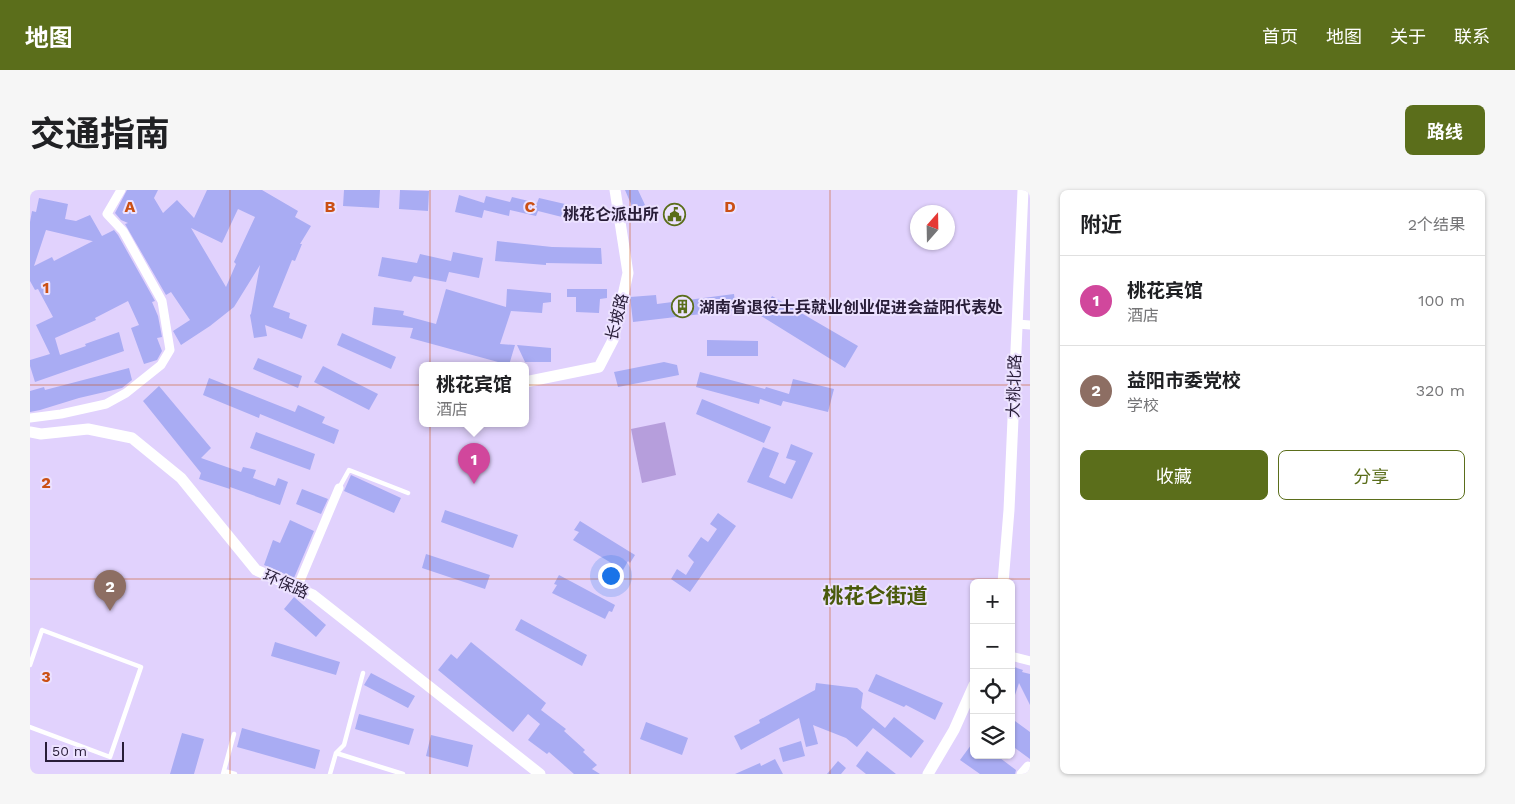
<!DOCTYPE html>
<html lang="zh">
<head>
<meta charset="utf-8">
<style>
  :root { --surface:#fff; --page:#f6f6f6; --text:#202124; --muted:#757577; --line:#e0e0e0; --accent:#5b6e1b }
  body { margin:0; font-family:"Work Sans","Noto Sans SC",sans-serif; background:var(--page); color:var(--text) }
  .controls { position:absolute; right:15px; bottom:15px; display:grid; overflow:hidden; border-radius:8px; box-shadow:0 1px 4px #0004 }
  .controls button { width:45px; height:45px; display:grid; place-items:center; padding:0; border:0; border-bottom:1px solid var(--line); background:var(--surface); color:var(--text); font:25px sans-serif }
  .compass { position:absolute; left:880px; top:15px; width:45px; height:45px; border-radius:50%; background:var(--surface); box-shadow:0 1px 4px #0004; rotate:20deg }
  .scale { position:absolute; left:15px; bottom:12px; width:79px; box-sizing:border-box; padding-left:5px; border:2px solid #281d38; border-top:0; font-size:14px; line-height:18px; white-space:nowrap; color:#281d38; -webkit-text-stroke:4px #ece2ff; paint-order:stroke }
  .you { position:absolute; left:580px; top:385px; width:18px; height:18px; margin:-12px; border:4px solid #fff; border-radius:50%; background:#1a73e8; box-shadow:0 0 0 8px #1a73e833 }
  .badge { display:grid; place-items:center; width:32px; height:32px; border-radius:50%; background:var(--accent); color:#fff; font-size:16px; font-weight:700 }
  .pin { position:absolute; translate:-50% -41px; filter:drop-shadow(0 1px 2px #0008) }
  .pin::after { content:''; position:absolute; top:26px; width:18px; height:15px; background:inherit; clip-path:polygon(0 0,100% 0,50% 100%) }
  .popup { position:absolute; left:389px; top:172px; width:110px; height:65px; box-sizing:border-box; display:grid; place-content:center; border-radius:8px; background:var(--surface); filter:drop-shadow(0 1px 4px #0005); font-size:16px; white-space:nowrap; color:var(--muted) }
  .popup b { font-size:19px; color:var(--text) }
  .popup::after { content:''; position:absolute; left:50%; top:100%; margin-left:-10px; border:10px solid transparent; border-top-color:var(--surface) }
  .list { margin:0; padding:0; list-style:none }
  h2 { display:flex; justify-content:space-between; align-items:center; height:65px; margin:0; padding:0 20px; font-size:21px }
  h2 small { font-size:16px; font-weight:400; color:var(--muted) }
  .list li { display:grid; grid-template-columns:32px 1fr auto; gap:15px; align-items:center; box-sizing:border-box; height:90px; padding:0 20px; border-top:1px solid var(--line) }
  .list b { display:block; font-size:19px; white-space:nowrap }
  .list p { margin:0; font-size:16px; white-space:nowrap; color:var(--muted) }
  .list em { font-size:16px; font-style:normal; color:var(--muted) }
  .actions { display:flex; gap:10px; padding:15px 20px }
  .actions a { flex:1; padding:11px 0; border:1px solid var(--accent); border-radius:8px; text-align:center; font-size:18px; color:var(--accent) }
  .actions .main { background:var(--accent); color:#fff }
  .icon { flex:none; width:28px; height:28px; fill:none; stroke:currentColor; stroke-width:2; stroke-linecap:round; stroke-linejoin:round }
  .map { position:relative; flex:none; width:1000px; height:584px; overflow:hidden; border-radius:8px }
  header { display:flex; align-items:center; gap:30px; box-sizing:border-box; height:70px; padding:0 25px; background:var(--accent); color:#fff }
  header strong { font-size:24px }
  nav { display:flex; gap:28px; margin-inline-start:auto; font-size:18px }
  .intro { display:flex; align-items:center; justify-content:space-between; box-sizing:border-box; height:120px; padding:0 30px }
  h1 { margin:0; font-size:35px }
  .button { padding:12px 22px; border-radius:8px; background:var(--accent); color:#fff; font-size:18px; font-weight:700 }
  main { display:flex; gap:30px; padding:0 30px }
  aside { flex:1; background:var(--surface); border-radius:8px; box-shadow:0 1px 4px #0004 }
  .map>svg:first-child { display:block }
</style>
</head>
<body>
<header>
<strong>地图</strong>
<nav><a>首页</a><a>地图</a><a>关于</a><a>联系</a></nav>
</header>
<div class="intro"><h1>交通指南</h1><a class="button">路线</a></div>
<main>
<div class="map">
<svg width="1000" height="584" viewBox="0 0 1000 584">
  <rect width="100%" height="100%" fill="#e1d2fd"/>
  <path fill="#b69edc" d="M635,232L646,285L612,293L601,239Z"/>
  <path fill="#a9acf3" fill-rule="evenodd" d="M97,0H128L124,8L133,23L147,10L164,28L177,0H232L268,21L265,27L281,36L270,54H272L265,71L262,70L243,117L260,123L259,128L277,135L272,149L235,135L237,146L224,148L220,125L221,124L230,75L204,117L180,136L151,155L143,141L160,130L141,102L136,105L95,34L98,33L91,30L85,23ZM208,19L225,27L204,72L206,74L196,97L161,38L192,53Z
    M314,0H350L349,18L313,16Z
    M370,0L399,1L398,21L369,19Z
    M595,0H608L615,15L604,21Z
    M429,5L454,13L456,6L480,12L482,7L507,13L509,8L535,14L532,27L508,21L506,26L480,20L479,26L454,20L452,28L425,22Z
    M9,8L38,14L35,29L46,31L60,25L72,46L84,40L88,45L125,111L122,112L128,126L132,147L127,148L132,161L127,170L114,174L101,138L109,135L98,111L65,128L66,130L25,148L30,165L56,156L55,154L89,142L94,161L5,192L0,176V170L20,164L6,135L23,127L8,99L5,100L0,91V32L2,21L6,22ZM16,40L62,51H63L24,71L22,67L4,76Z
    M467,51L522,57L571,58L572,74L516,73V75L465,71Z
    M423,62L453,68L449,88L419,82L416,92L384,86L381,92L348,86L352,67L387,73L390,64L421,71Z
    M416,99L476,117L477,99L521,103V112L513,113L512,123L481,121L470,154L485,155L479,175L380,148L383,138L342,135L344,117L374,121L373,125L406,134Z
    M537,99H577V108L570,109L569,123L546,122V107H537Z
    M704,104L706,120L603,132L600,107L626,105L627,114Z
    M742,106L828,156L815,178L731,126Z
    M312,143L366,167L361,179L307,155Z
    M677,150L728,151V166H677Z
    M487,155L521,158V172H495Z
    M228,168L272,186L268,198L223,179Z
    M634,172L647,175L649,185L588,197L584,182Z
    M293,176L348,204L339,220L284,192Z
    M99,178L102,190L92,198L49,208L10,220L0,222V201L14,197L15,200Z
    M670,182L735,199L736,197L759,204L763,189L804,199L798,222L753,211L751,216L730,209L729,214L666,197Z
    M179,188L265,222L268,215L295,227L292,233L309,240L304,254L230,224L229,228L173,205Z
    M129,196L181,258L171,268L211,282L213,277L226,280L223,288L245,296L248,288L258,292L250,315L200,297V299L169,289L171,283L113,211Z
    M672,209L741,237L734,253L666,224Z
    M226,242L285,264L280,280L220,258Z
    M761,254L783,263L762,309L717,292L733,257L749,263L739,287L755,294L766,271L756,268Z
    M321,285L371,308L364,323L314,301Z
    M272,299L298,309L291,324L266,314Z
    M415,320L488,345L483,358L411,332Z
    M688,323L706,336L660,402L641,389L647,379L656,385L664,372L658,366L671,347L678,352L687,339L680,334Z
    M260,330L284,341L264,388L234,375L243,350L250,353Z
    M550,331L605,365L600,373L598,371L593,380L543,350L549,342L544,340Z
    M396,364L460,385L455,399L392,378Z
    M529,385L585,415L582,422L579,421L575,429L522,403L527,395L524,394Z
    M264,407L296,435L286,447L254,419Z
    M491,429L557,465L552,476L485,440Z
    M245,452L310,472L306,485L241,466Z
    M441,452L516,513L511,520L536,539L534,541L555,560L553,562L567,575L562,579L570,584H544L519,562L517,564L498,550L510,534L498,524L483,542L408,480L421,464L427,469Z
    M981,476L993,480L992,482L1000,484V515L989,493L983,511L981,510Z
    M341,483L385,506L378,518L334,495Z
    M846,484L913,513L905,530L876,515L874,517L838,501Z
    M786,493L827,498L833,503L831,518L855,538L864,527L894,551L881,568L843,538L827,557L816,548L783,535L788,554L776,557L769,528L711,560L704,546L730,533L729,530L785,500Z
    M329,524L384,539L379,555L325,539Z
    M981,528L1000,542V569L981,555Z
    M616,532L658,548L652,565L610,549Z
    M212,538L290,560L285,579L207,557Z
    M152,543L174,549L164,584H140Z
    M401,545L443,555L438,577L396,566Z
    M771,551L775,566L753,572L749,558Z
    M944,551V565H966L986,580L985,584H950L930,570Z
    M837,561L866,584H836L826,576Z
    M745,569L753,584H705L730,573L731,576Z
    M808,571L816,578L811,584H797Z"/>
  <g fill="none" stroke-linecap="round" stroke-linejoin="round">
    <path stroke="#fff" stroke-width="4.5" d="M309,298L319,280L378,303
      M0,475L12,440L111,477L80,567L0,537
      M306,563L373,584
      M194,581L205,584
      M193,584L204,544
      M300,584L306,563L314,555L333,483"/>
    <path stroke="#fff" stroke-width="9" d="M987,134L1000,135
      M0,228L31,224L76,214L96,203L131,175L140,160L132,111L93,41L77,24L91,0
      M267,398L309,298
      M981,466L1000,471
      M991,584L998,576"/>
    <path stroke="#fff" stroke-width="11" d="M495,192L569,177L583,150L598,83L585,0
      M0,242L11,244L58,239L102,248L151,288L226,380L283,405L510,584
      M973,393L979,320L993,0
      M898,584L924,540L944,495"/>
  </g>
  <path fill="none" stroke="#cb5013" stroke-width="1" stroke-opacity="0.55" d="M200,0V584M400,0V584M600,0V584M800,0V584M0,195H1000M0,389H1000"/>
  <defs>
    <symbol id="civic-ring" viewBox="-11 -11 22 22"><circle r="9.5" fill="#ece2ff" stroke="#5b6e1b" stroke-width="1.5"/><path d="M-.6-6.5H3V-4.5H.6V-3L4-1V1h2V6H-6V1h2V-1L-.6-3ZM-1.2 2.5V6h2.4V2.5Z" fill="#5b6e1b"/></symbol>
    <symbol id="building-ring" viewBox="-11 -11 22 22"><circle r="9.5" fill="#ece2ff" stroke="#5b6e1b" stroke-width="1.5"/><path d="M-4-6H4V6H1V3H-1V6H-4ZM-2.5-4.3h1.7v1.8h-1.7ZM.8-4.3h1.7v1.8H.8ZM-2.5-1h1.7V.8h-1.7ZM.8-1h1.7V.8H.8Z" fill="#5b6e1b"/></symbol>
  </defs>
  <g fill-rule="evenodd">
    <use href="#civic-ring" x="632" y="12" width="25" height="25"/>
    <use href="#building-ring" x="640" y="104" width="25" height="25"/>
  </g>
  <g text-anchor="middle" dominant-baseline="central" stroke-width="4" stroke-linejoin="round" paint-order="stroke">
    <g font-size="16" font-weight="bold" fill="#281d38" stroke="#ece2ff" text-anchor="end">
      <text x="629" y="24">桃花仑派出所</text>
      <text x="669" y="117" text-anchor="start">湖南省退役士兵就业创业促进会益阳代表处</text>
    </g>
    <g font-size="16" fill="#281d38" stroke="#ece2ff">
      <text transform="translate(587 127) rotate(-76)">长坡路</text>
      <text transform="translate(984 196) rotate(-88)">大桃北路</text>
      <text transform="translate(256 394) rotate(24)">环保路</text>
    </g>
    <g font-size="21" font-weight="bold" fill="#495a0b" stroke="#ece2ff">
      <text x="845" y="405">桃花仑街道</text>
    </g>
  </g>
  <g font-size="16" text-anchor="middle" font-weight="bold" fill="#cb5013" stroke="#ece2ff" stroke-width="4" stroke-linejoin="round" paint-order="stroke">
    <text x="100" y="22">A</text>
    <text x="300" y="22">B</text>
    <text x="500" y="22">C</text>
    <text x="700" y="22">D</text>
    <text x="16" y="103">1</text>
    <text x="16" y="298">2</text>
    <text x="16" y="492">3</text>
  </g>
</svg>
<div class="controls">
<button>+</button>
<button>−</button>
<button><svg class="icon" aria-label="locate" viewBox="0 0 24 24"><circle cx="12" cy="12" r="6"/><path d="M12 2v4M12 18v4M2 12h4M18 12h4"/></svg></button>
<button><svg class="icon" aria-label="layers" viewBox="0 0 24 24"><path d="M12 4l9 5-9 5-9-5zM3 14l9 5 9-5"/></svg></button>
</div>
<svg class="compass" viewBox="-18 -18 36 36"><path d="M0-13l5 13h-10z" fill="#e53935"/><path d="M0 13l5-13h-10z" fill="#757577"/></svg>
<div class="scale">50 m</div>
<div class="you"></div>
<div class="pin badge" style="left:444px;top:294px;background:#d1479c">1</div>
<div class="popup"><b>桃花宾馆</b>酒店</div>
<div class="pin badge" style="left:80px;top:421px;background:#8d6e63">2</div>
</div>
<aside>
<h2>附近<small>2个结果</small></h2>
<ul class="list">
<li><span class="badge" style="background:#d1479c">1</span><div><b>桃花宾馆</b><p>酒店</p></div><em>100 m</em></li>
<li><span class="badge" style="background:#8d6e63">2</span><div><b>益阳市委党校</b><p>学校</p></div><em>320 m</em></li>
</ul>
<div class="actions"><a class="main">收藏</a><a>分享</a></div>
</aside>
</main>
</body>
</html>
